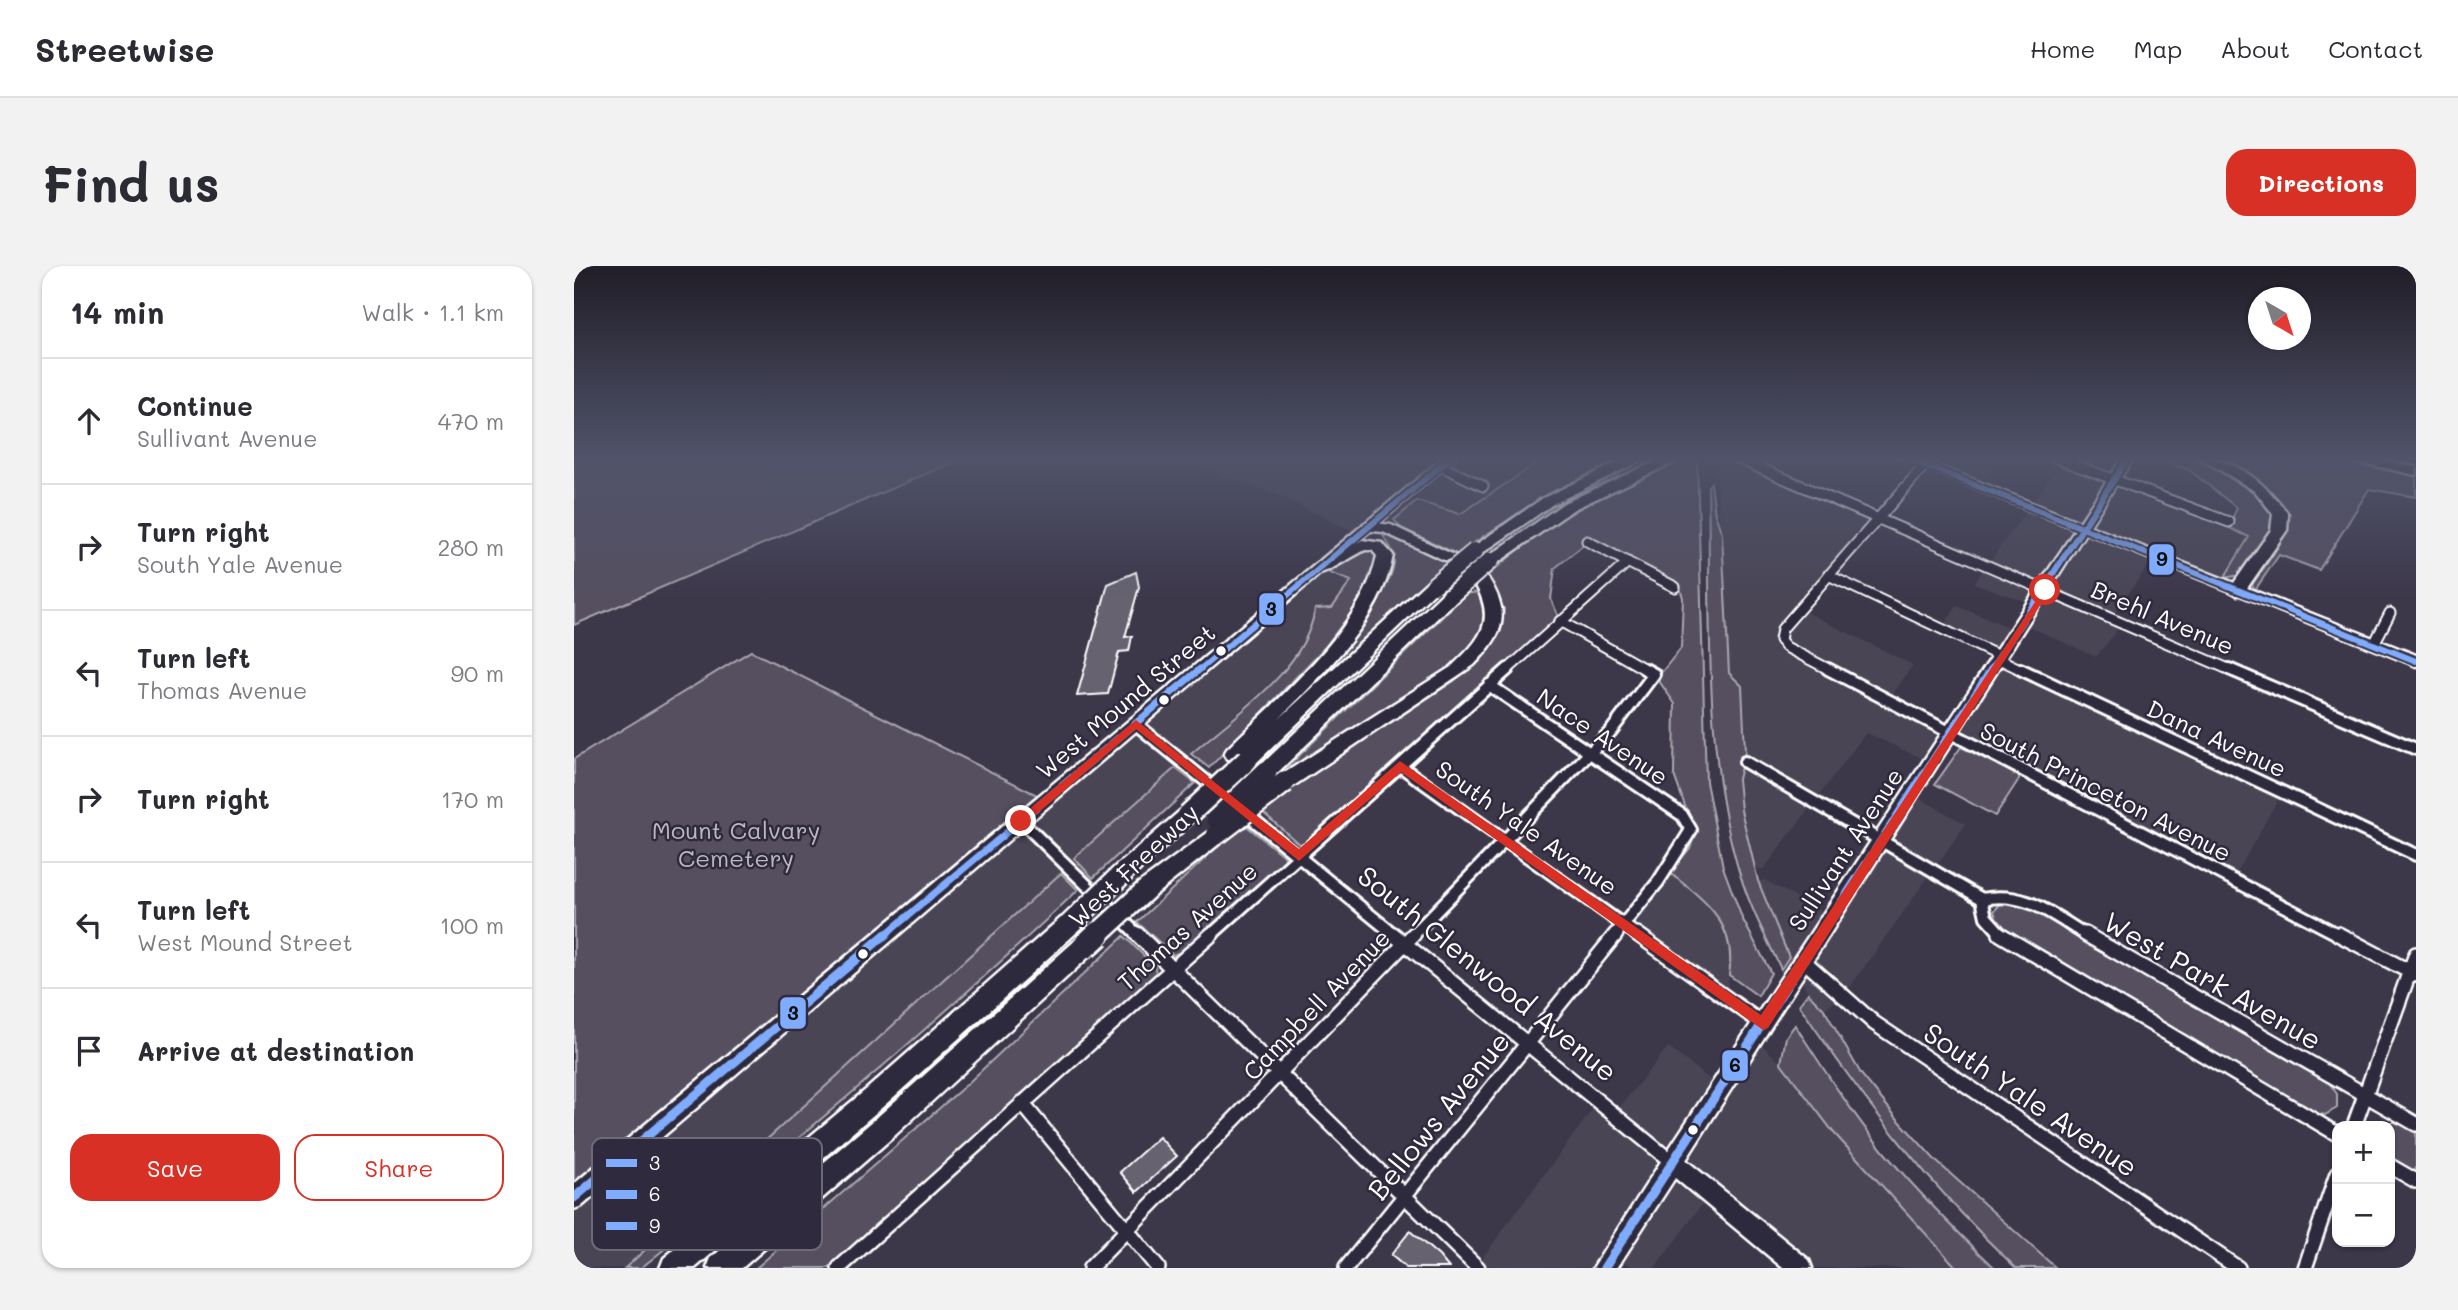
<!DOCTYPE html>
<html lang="en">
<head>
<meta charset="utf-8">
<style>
  :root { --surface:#fff; --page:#f2f2f3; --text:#2b2b33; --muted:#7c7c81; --line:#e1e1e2; --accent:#d93025 }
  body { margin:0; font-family:Mali,sans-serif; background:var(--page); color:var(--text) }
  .controls { position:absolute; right:21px; bottom:21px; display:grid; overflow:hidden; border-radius:14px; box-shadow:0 2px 5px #0004 }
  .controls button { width:63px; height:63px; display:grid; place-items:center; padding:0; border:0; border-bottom:2px solid var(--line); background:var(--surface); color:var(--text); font:35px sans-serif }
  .compass { position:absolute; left:1674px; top:21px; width:63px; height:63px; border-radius:50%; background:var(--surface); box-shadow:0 2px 5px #0004; rotate:141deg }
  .stop { position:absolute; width:21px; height:21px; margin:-16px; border:5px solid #d93025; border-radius:50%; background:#fff }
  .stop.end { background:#d93025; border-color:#fff; box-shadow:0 2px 7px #0008 }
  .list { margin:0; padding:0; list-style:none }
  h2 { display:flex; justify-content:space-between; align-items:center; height:91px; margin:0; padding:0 28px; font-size:30px }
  h2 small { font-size:23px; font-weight:400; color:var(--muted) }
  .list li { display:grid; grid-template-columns:46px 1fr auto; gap:21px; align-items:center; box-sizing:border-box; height:126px; padding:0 28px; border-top:2px solid var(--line) }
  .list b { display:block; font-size:26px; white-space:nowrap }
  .list p { margin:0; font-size:23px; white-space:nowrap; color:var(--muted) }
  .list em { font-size:23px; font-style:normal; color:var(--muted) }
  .actions { display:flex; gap:14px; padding:21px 28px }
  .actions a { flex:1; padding:16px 0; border:2px solid var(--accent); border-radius:21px; text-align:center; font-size:24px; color:var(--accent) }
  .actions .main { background:var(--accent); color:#fff }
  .icon { flex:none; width:38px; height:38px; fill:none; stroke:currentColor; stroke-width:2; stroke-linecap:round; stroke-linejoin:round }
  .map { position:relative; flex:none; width:1842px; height:1002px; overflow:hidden; border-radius:21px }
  header { display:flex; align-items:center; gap:42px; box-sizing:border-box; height:98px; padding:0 35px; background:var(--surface); border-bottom:2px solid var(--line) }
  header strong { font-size:33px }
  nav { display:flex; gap:38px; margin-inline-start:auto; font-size:24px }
  .intro { display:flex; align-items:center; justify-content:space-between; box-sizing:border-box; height:168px; padding:0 42px }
  h1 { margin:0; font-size:49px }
  .button { padding:18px 32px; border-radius:21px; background:var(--accent); color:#fff; font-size:24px; font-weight:700 }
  main { display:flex; gap:42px; padding:0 42px }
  aside { flex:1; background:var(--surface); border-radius:21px; box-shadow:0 2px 5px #0004 }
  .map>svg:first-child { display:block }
</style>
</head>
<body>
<header>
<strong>Streetwise</strong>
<nav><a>Home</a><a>Map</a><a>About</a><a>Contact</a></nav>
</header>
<div class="intro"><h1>Find us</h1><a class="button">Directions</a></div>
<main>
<aside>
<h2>14 min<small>Walk · 1.1 km</small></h2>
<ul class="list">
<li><svg class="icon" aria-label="ahead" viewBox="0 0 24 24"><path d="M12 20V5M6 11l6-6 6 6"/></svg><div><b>Continue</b><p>Sullivant Avenue</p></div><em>470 m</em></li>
<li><svg class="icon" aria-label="right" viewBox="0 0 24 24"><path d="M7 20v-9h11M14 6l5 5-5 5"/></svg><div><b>Turn right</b><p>South Yale Avenue</p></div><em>280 m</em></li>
<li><svg class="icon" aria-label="left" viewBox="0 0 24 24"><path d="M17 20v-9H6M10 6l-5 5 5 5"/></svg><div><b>Turn left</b><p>Thomas Avenue</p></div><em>90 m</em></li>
<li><svg class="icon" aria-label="right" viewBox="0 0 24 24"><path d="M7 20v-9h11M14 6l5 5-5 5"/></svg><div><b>Turn right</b></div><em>170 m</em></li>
<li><svg class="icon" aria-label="left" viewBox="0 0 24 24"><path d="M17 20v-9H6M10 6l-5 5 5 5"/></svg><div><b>Turn left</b><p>West Mound Street</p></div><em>100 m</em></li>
<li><svg class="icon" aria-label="arrive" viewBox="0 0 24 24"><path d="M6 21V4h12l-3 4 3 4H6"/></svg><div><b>Arrive at destination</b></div></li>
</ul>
<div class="actions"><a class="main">Save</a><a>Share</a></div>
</aside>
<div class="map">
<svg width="1842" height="1002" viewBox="0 0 1842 1002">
  <rect width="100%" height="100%" fill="#3c3749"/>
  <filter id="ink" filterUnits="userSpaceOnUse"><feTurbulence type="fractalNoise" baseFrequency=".0143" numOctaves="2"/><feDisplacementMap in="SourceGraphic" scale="14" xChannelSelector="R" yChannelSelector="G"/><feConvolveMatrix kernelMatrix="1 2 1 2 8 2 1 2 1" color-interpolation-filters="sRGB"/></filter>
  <g filter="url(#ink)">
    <path fill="#494455" d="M604,192H971L886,248L843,235L820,254L778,265L712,233Z
      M1357,192H1409L1423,198L1401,220L1351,199Z
      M1165,193L1303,252L1226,343L1339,399L1314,435L1377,469L1425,393L1708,526L1659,614L1377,469L1358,497L1292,467L1190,603H1181L1167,544L1164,513L1171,486L1168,420L1155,407L1142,206Z
      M1488,195L1655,256L1675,270L1646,318L1580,292L1537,351L1549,357L1522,391L1449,358L1460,339L1400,317Z
      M735,300L777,315L758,342L741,343L738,363L726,387L705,410L500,592L487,607L51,1002H0V916Z
      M1383,340L1444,365L1427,391L1367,363Z
      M1338,528L1392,558L1269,731L1250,743L1234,727L1215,691L1184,615L1191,614L1258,651Z
      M1092,604L1141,645L1159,685L1152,731L1049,658Z
      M1180,771L1218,808L1260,867L1383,1002H1205L1213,991L1136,928L1081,1002H1058L1040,987L1030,1002L902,1000L1024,836L1040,848L1094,781L1147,822Z"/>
    <path fill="#555060" stroke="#aaa8b0" stroke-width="2" d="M0,192H389L0,359Z
      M971,192H1046L956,239L883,288L827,262L820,254L843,235L886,248Z
      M1123,192L1132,516L1149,601L1168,652L1197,707L1184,730L1155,709C1163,658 1133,636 1096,607L1116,582L1121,568L1100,509L1101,438L1083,412L1107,382L1109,332L1106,322L1018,272L981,302L977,333L985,352L732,576L725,578L685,543L880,415L914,386L927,365L930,343L912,311C970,259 1047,212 1123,192Z
      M1577,192H1627L1683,225L1699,243L1698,261L1666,309L1650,312L1675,271L1654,261L1663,242L1615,204Z
      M1639,192H1747L1842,210V231L1795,223L1745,304L1705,289L1681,324L1678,319C1689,302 1706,282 1712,263C1723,233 1661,203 1639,192Z
      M1137,217L1141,248L1148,268L1155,407L1168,420L1171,486L1164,513L1167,544L1184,615L1215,691L1207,703C1190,668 1172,633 1162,595C1129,477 1137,342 1134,220Z
      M807,267L875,294L720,437C743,409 819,328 820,296C820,285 814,276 807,267Z
      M796,281L806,289L794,324L751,381L635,502L617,488C662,448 731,405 741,343L758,342L777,315L756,307L780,287Z
      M910,325L916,344L909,370L874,407L699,515L892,328Z
      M177,385L463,529L0,916V493Z
      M1387,481L1447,510L1421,550L1361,518Z
      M601,502L621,517L519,612L500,592Z
      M669,557L711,591L710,597L607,686L599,689L563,656Z
      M487,607L504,624C364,756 217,881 67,1002H51Z
      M1429,635L1453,639L1752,812L1763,828V842L1751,849L1736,846L1425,660L1420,645Z
      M550,670L581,701L582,708L258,1002H182L392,819Z
      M1234,727L1250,743L1287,808L1322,851L1362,895L1482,1002H1442C1358,923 1289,834 1225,739Z
      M1221,759C1249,802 1277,846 1310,886C1345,927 1382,965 1421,1002H1383L1260,867L1207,797L1212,771Z
      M1820,856L1842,863V910L1816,892V860H1808Z"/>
    <path fill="#666270" stroke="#fff" stroke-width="2" d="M562,306L565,321L551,371L558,370L555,385L545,386L534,428L503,430L534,318Z
      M585,871L603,890L563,926L546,906Z
      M836,965L865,990L875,1002H832L817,989Z"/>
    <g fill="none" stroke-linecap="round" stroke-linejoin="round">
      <defs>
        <path id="street-far2" d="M1482,192L1655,256
          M1165,193L1659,405
          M867,200L909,220
          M1013,275L1101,321
          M1254,309L1427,391
          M986,355L1074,405
          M1800,378L1816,347
          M1425,393L1450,405
          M932,405L1054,296
          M1258,405L1212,381L1206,374L1208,363L1357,192"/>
        <path id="street-far1" d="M1254,403L1767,670
          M1446,403L1842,589
          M1655,403L1842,483
          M915,419L1108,549L1117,564L1084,616L1040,670
          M562,458L822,670
          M1171,496L1408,633C1452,624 1478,649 1514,670
          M826,500L1065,670
          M447,555L565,670
          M1408,633L1412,651L1429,670
          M636,670L934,403
          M838,670L1037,465L1080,408L1071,403"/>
        <path id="street" d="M563,668L904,1002
          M819,668L1098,896
          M1063,668L1189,758
          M1426,668L1763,868
          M1511,668L1842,858
          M1764,668L1842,709
          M1230,695L1300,757L1664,1002
          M448,837L584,1002
          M1780,860L1842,688
          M1816,900L1842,915
          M265,1002L638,668
          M516,1002L840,668
          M772,1002L1042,668
          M1731,1002L1763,908"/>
        <path id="secondary" d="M869,192H881L8,940L0,943V918Z
          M1548,192H1559L1112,894L1235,994L1238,1002H1209L1101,912L1043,1002H1019L1091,889Z"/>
        <path id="primary" d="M1326,192H1344L1842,389V400Z"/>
        <path id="highway" d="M1053,192H1072L979,238L907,288H895L893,285L969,232Z
          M1089,192H1109L1000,243L922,298L916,300L908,295L990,237Z
          M1626,192C1663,192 1694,220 1714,248L1713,264L1669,328L1663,329L1655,324L1697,264L1699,248L1681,225Z
          M1767,192H1798L1842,201V209Z
          M794,256L817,259L884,291L882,294H870L809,266L789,264V258Z
          M788,274L808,277L819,289C808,354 750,406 706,452L854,315L860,314L868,319L680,499L673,501L663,494L653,493L650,488L653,483C704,432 789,362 803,290L798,284H791L755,304L749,306L741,301Z
          M908,311L914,312C938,349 929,369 900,399L718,521H704L701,516L704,511L877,401C907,373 923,355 900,316Z
          M875,326L883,331L881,335L700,510H686L683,505L686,500L869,327Z
          M614,541L621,544L624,549L621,554L558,611L551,614L544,611L540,605L544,599L607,544Z
          M643,560L650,562L653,568L650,574L581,629L573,632L565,629L562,623L565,617Z
          M495,650L503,652L506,659L503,666L312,838L121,1002H86L90,992L294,822L487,652Z
          M511,670L519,673L522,680L519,687L318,872L168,1002H133L137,992L300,854L503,673Z"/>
      </defs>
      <use href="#street-far2" stroke="#fff" stroke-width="13"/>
      <use href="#street-far1" stroke="#fff" stroke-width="16"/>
      <use href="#street" stroke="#fff" stroke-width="18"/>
      <use href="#secondary" stroke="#fff" stroke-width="5"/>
      <use href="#primary" stroke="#fff" stroke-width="5"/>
      <use href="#highway" stroke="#fff" stroke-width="5"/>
      <use href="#street-far2" stroke="#2f2a3d" stroke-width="9"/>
      <use href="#street-far1" stroke="#2f2a3d" stroke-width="10"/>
      <use href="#street" stroke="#2f2a3d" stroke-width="13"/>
      <use href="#secondary" fill="#2f2a3d" fill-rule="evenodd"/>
      <use href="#primary" fill="#2f2a3d" fill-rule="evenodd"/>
      <use href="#highway" fill="#2f2a3d" fill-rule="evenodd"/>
      <defs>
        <path id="highway-bridge-far2" d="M860,319L901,285
          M875,331L916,295"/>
        <path id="highway-bridge-far1" d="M614,549L673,494
          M643,553L693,505
          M643,568L711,516
          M495,659L551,605
          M522,670L573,623"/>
        <path id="highway-bridge" d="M511,680L524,668"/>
      </defs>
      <use href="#highway-bridge-far2" stroke="#fff" stroke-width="20" stroke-linecap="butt"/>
      <use href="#highway-bridge-far1" stroke="#fff" stroke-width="25" stroke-linecap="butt"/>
      <use href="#highway-bridge" stroke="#fff" stroke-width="30" stroke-linecap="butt"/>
      <use href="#highway-bridge-far2" stroke="#2f2a3d" stroke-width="16"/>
      <use href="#highway-bridge-far1" stroke="#2f2a3d" stroke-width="20"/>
      <use href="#highway-bridge" stroke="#2f2a3d" stroke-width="24"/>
      <defs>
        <path id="bus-1-far2" d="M624,405L876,192"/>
        <path id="bus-1-far1" d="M310,670L626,403"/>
        <path id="bus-1" d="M0,932L312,668"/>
        <path id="bus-2-far2" d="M1416,405L1554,192"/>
        <path id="bus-2-far1" d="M1245,670L1417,403"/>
        <path id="bus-2" d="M1030,1002L1246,668"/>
        <path id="bus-3" d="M1333,192L1842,395"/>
      </defs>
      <use href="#bus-1-far2" stroke="#2f2a3d" stroke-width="10"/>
      <use href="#bus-1-far1" stroke="#2f2a3d" stroke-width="12"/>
      <use href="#bus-1" stroke="#2f2a3d" stroke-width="14"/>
      <use href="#bus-2-far2" stroke="#2f2a3d" stroke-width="10"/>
      <use href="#bus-2-far1" stroke="#2f2a3d" stroke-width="12"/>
      <use href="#bus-2" stroke="#2f2a3d" stroke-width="14"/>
      <use href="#bus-3" stroke="#2f2a3d" stroke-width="10"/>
      <use href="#bus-1-far2" stroke="#80acff" stroke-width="6"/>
      <use href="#bus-1-far1" stroke="#80acff" stroke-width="7"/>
      <use href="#bus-1" stroke="#80acff" stroke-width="9"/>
      <use href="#bus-2-far2" stroke="#80acff" stroke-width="6"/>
      <use href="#bus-2-far1" stroke="#80acff" stroke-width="7"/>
      <use href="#bus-2" stroke="#80acff" stroke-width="9"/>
      <use href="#bus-3" stroke="#80acff" stroke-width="6"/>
    </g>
  </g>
  <linearGradient id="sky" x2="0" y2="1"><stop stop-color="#211e28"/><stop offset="0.58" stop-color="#50536a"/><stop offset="1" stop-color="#50536a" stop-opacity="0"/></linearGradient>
  <rect width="1842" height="333" fill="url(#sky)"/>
  <path fill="#d93025" d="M1471,321L1476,324L1194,762L1189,764L827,506L725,595L562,463L451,558H443L441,555L562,454L725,583L826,495L1187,749Z"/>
  <g fill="#fff" stroke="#2f2a3d" stroke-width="2.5">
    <circle cx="647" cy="385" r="6"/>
    <circle cx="590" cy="434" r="6"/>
    <circle cx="289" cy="688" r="6"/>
    <circle cx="1119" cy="864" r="6"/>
  </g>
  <g text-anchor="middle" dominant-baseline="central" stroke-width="5" stroke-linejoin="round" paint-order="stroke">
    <g font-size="24" fill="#fff" stroke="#2f2a3d">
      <text transform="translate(1589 351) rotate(23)">Brehl Avenue</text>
      <text transform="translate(551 435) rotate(-40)">West Mound Street</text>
      <text transform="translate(1029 470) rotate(34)">Nace Avenue</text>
      <text transform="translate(1643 472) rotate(25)">Dana Avenue</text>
      <text transform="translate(1532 525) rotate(27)">South Princeton Avenue</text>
      <text transform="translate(953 561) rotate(35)">South Yale Avenue</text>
      <text transform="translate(1271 583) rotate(-57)">Sullivant Avenue</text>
      <text transform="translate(559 599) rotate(-43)">West Freeway</text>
      <text transform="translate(613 660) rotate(-42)">Thomas Avenue</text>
      <text transform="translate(742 738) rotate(-46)">Campbell Avenue</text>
    </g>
    <g font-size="24" fill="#bbb9bf" stroke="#2f2a3d">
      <text x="162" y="563">Mount Calvary<tspan x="162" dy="28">Cemetery</tspan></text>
    </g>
    <g font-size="28" fill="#fff" stroke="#2f2a3d">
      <text transform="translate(914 707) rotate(39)">South Glenwood Avenue</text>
      <text transform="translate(1639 714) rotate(30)">West Park Avenue</text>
      <text transform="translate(1457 833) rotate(34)">South Yale Avenue</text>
      <text transform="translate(864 849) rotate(-51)">Bellows Avenue</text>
    </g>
  </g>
  <rect x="18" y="872" width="230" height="112" rx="10" fill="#2f2a3d" stroke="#6d6a77" stroke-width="2"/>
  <rect x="32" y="893" width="31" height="8" fill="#80acff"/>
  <rect x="32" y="924" width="31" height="9" fill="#80acff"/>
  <rect x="32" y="956" width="31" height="8" fill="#80acff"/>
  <g font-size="19" fill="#fff">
    <text x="75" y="904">3</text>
    <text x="75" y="935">6</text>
    <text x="75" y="967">9</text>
  </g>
  <g stroke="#2f2a3d" stroke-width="2.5">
    <rect x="1574" y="277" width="27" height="33" rx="7" fill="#80acff"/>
    <rect x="684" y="326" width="27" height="34" rx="7" fill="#80acff"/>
    <rect x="205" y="730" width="28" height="34" rx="7" fill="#80acff"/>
    <rect x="1147" y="783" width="28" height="33" rx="7" fill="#80acff"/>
  </g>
  <g font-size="19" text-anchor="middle" font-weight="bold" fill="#111">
    <text x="1588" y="300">9</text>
    <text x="697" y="350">3</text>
    <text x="219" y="754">3</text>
    <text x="1161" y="806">6</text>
  </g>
</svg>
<div class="controls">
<button>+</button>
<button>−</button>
</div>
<svg class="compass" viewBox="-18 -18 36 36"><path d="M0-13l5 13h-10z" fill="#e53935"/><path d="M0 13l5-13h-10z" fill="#7c7c81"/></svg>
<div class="stop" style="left:1471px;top:324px"></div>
<div class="stop end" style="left:447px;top:555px"></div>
</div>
</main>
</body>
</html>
